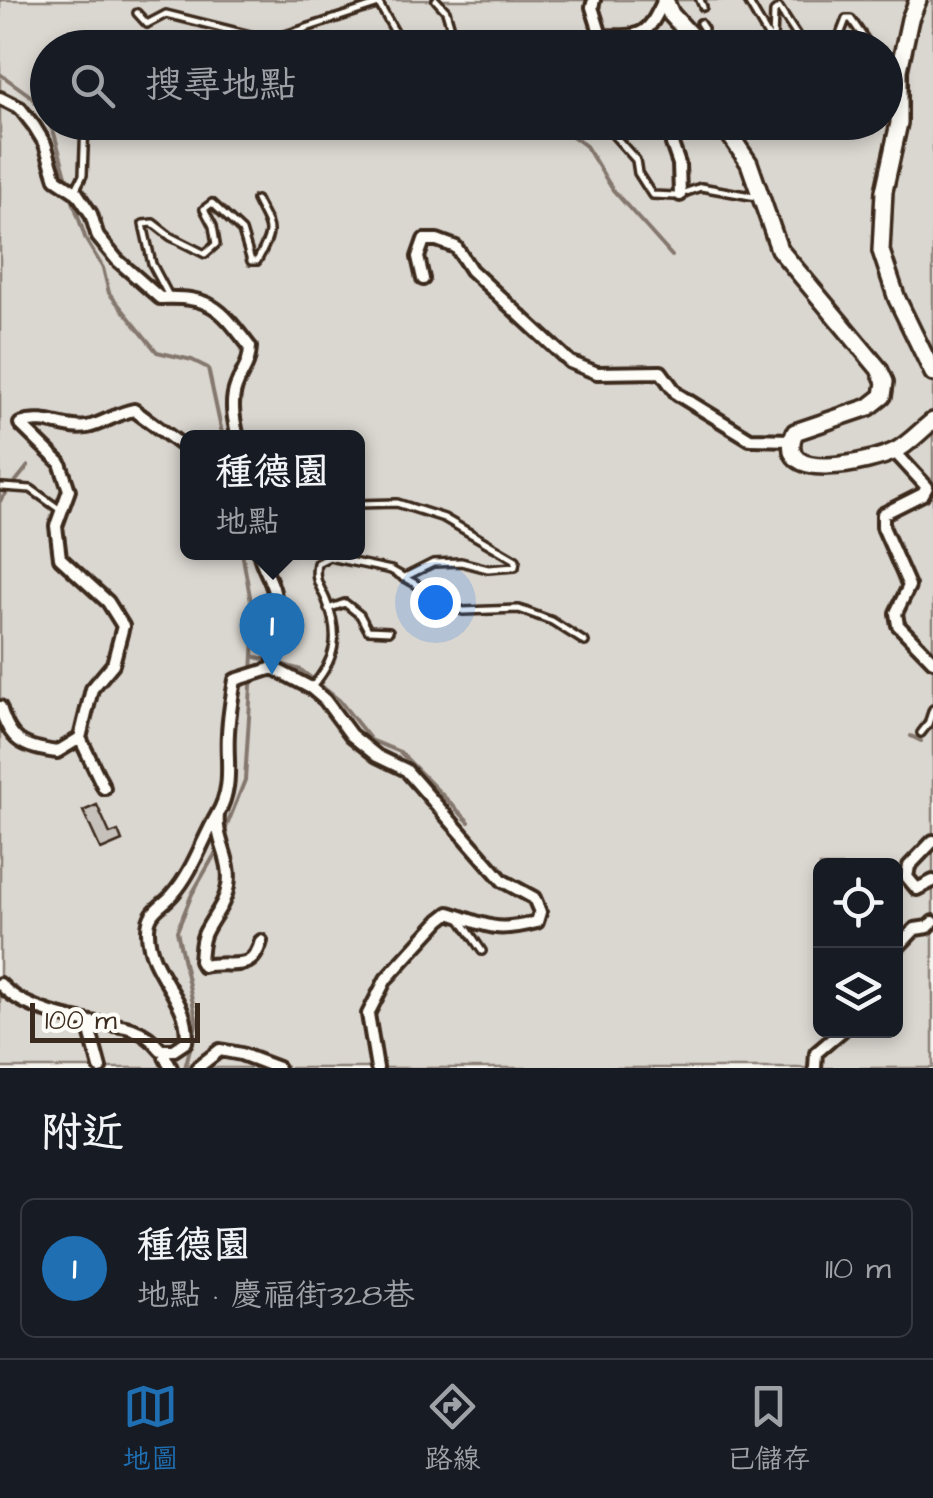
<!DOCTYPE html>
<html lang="zh-TW">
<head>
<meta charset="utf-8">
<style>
  :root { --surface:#171b24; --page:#242831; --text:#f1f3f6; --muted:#9ea1a6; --line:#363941; --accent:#1f6fb2 }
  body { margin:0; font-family:"Architects Daughter","LXGW WenKai TC",sans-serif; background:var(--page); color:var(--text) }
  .controls { position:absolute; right:30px; bottom:30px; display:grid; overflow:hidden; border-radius:15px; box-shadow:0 5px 15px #0003 }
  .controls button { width:90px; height:90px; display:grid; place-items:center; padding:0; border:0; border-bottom:2px solid var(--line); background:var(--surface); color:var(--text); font:50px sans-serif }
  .scale { position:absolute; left:30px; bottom:25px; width:170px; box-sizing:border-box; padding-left:10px; border:5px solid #3b2a1e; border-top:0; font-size:28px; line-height:35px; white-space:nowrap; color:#3b2a1e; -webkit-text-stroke:8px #fdfcf7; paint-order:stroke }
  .you { position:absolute; left:435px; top:602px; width:35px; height:35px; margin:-25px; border:8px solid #fff; border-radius:50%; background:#1a73e8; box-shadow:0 0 0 15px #1a73e833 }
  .badge { display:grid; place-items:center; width:65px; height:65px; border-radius:50%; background:var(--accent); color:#fff; font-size:32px; font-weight:700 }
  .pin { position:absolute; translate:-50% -82px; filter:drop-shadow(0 2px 5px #0008) }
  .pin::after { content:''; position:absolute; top:52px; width:35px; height:30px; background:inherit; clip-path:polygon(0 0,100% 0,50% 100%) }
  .popup { position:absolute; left:180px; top:430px; width:185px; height:130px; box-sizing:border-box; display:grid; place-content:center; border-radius:15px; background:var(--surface); filter:drop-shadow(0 2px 8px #0005); font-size:32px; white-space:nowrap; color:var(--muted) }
  .popup b { font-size:38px; color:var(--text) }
  .popup::after { content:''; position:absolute; left:50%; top:100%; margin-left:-20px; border:20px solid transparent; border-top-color:var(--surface) }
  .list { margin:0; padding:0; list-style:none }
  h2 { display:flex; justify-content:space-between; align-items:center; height:130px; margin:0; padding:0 40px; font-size:42px }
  h2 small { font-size:32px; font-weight:400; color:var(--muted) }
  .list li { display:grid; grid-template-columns:65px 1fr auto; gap:30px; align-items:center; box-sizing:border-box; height:140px; margin:0 20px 20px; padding:0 20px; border:2px solid var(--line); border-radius:15px }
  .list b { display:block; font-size:38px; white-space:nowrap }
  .list p { margin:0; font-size:32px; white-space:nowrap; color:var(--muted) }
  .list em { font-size:32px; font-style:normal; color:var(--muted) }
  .icon { flex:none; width:55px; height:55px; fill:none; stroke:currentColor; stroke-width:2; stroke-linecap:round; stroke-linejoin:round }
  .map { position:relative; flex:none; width:933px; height:1068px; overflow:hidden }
  .search { position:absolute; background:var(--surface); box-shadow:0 5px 15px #0003; left:30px; right:30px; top:30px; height:110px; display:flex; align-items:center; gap:25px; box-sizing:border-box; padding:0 35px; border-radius:55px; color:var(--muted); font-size:38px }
  .sheet { height:290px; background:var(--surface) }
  nav { display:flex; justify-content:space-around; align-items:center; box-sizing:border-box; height:140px; border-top:2px solid var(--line); background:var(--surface); font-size:28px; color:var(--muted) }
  nav a { display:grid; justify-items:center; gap:5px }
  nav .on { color:var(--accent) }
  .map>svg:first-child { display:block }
</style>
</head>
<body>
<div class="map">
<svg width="933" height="1068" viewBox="0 0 933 1068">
  <rect width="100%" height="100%" fill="#f5f4ee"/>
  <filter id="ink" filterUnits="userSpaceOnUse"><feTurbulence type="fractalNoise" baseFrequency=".01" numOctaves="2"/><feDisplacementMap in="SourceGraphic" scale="20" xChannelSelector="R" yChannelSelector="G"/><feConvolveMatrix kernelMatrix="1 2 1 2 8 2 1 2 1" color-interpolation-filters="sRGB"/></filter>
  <g filter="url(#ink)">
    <path fill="#dad6d0" stroke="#8a8077" stroke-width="2.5" fill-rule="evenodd" d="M0,0H933V1068H0ZM48,48H886V122H48ZM187,438H357V552H187ZM820,866H896V1030H820Z"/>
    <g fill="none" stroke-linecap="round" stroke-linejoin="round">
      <path stroke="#84786e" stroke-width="4" d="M370,0L390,27
        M395,35L404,48
        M0,74L32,97L48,122
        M48,122L54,133L68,183
        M553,122L586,146L613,190L672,256
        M70,192L86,240L103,268L109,293L157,352L192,360L208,368L223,438
        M0,501L28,466
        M253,656L301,670L339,700L371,740L400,752L469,822
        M911,736L921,741
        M222,838L245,780L255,624L242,552
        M185,1068L197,1022L177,931L192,894L219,847"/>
    </g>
    <path fill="#c7c1bb" stroke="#3b2a1e" stroke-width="2.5" d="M97,805L110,834L118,831L122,841L101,850L83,811Z"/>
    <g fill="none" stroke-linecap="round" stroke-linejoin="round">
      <defs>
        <path id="lane" d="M436,0L446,11L456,46
          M700,0L703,7
          M747,0L775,48
          M137,13L147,24L166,14L270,40L379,4L396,34L459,48
          M699,38L704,29L700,23
          M773,42L774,12L779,8L805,48
          M835,48L846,19H851L871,48
          M886,72L889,80L897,83
          M602,122L636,160L638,173L652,195L675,196L701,187L756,197
          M738,122L739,139
          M75,191L83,175L85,122
          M170,298L152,264L143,224L153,223L171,237L205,254L216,244L213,226L204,209L212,203L242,231L251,261H257C276,227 270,229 256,200
          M2,487L31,489L59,509
          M357,504L397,503L444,518L516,560L515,567L488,569L461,562L433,563L403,578
          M328,609L345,603L360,615L368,630L389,631
          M311,688C336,660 341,636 326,600C319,584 314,580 317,563L329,557L391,570L463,611L519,609L552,621L585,642
          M921,733L928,724L933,709
          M461,920L482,951"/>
        <path id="street" d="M594,0L592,7L601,36C644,37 647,36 664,0
          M0,98L20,108L34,126L45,144L56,179L77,193L91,214L98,237L117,260L160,298C212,296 220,308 250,347C249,368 242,370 236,387C230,403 234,421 238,438
          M680,195L679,164L672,144L681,122
          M423,279L418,257L424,240H437L456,247L471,270L570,362L597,373L661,372L677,394L750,439L792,440
          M894,451L927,487L923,494L883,514V527L909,586L896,613L898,625L933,661
          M273,668L311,688L325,700L351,735L377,756L406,770L503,881L534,898L540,912L537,922C493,933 490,926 449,913L440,920L386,979L368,1014L377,1068
          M0,707C10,741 22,747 57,752L80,738L92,689L113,664L123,626L108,602L60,558L56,526L69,490L60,463L20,424C46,415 67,431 87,427C103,424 117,413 134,410L187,449
          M80,738L104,788
          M218,815C215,841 233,860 228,886C225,904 215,914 207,929C201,938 201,950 200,961L203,966C233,960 252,975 261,941
          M933,841L909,866L907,877L917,889L933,881
          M896,949L915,929L928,927L933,922
          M0,984C21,1008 65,1018 96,1023
          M166,1050L165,1057L171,1068
          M100,1068L91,1035L96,1023C124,1025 142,1027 161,1050H174L186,1042C193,1001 147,974 148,930C148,910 162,907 173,894C193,871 202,841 217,815C234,786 226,762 228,733C229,715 232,697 235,680L273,668C277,645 280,615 274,592C271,578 262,567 259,552
          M197,1068L220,1050L241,1054L278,1068
          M815,1068L816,1053L843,1030"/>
        <path id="secondary" d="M665,0L671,14L702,48
          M918,0L910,19L899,70V123L884,191L881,251L897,299L933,373
          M721,122L749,163L779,249L879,369L885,382L883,396L869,407L795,432C772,486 873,462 895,451C908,445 921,430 933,421"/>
      </defs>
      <use href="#lane" stroke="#3b2a1e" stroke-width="12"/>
      <use href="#street" stroke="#3b2a1e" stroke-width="18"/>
      <use href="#secondary" stroke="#3b2a1e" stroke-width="22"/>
      <use href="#lane" stroke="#fdfcf7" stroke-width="5"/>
      <use href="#street" stroke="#fdfcf7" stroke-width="10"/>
      <use href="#secondary" stroke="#fdfcf7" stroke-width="15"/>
    </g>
  </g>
</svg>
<div class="controls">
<button><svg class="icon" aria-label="locate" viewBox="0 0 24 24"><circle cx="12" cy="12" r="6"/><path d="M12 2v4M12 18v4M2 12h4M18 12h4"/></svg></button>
<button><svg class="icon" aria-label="layers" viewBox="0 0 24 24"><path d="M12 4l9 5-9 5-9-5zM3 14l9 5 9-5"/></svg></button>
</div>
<div class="scale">100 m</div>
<div class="you"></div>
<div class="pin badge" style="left:272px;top:675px">1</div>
<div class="popup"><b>種德園</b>地點</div>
<div class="search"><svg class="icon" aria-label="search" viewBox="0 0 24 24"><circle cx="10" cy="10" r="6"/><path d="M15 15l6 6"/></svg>搜尋地點</div>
</div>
<section class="sheet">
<h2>附近<small></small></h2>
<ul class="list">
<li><span class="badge">1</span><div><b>種德園</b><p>地點 · 慶福街328巷</p></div><em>110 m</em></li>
</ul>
</section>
<nav>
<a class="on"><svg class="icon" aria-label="map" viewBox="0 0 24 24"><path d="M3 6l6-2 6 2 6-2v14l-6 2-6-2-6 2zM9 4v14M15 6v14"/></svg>地圖</a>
<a><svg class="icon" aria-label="directions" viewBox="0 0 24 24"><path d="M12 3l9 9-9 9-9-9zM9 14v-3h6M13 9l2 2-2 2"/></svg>路線</a>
<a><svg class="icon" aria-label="saved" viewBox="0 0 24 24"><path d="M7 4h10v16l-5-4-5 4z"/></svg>已儲存</a>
</nav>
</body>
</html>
